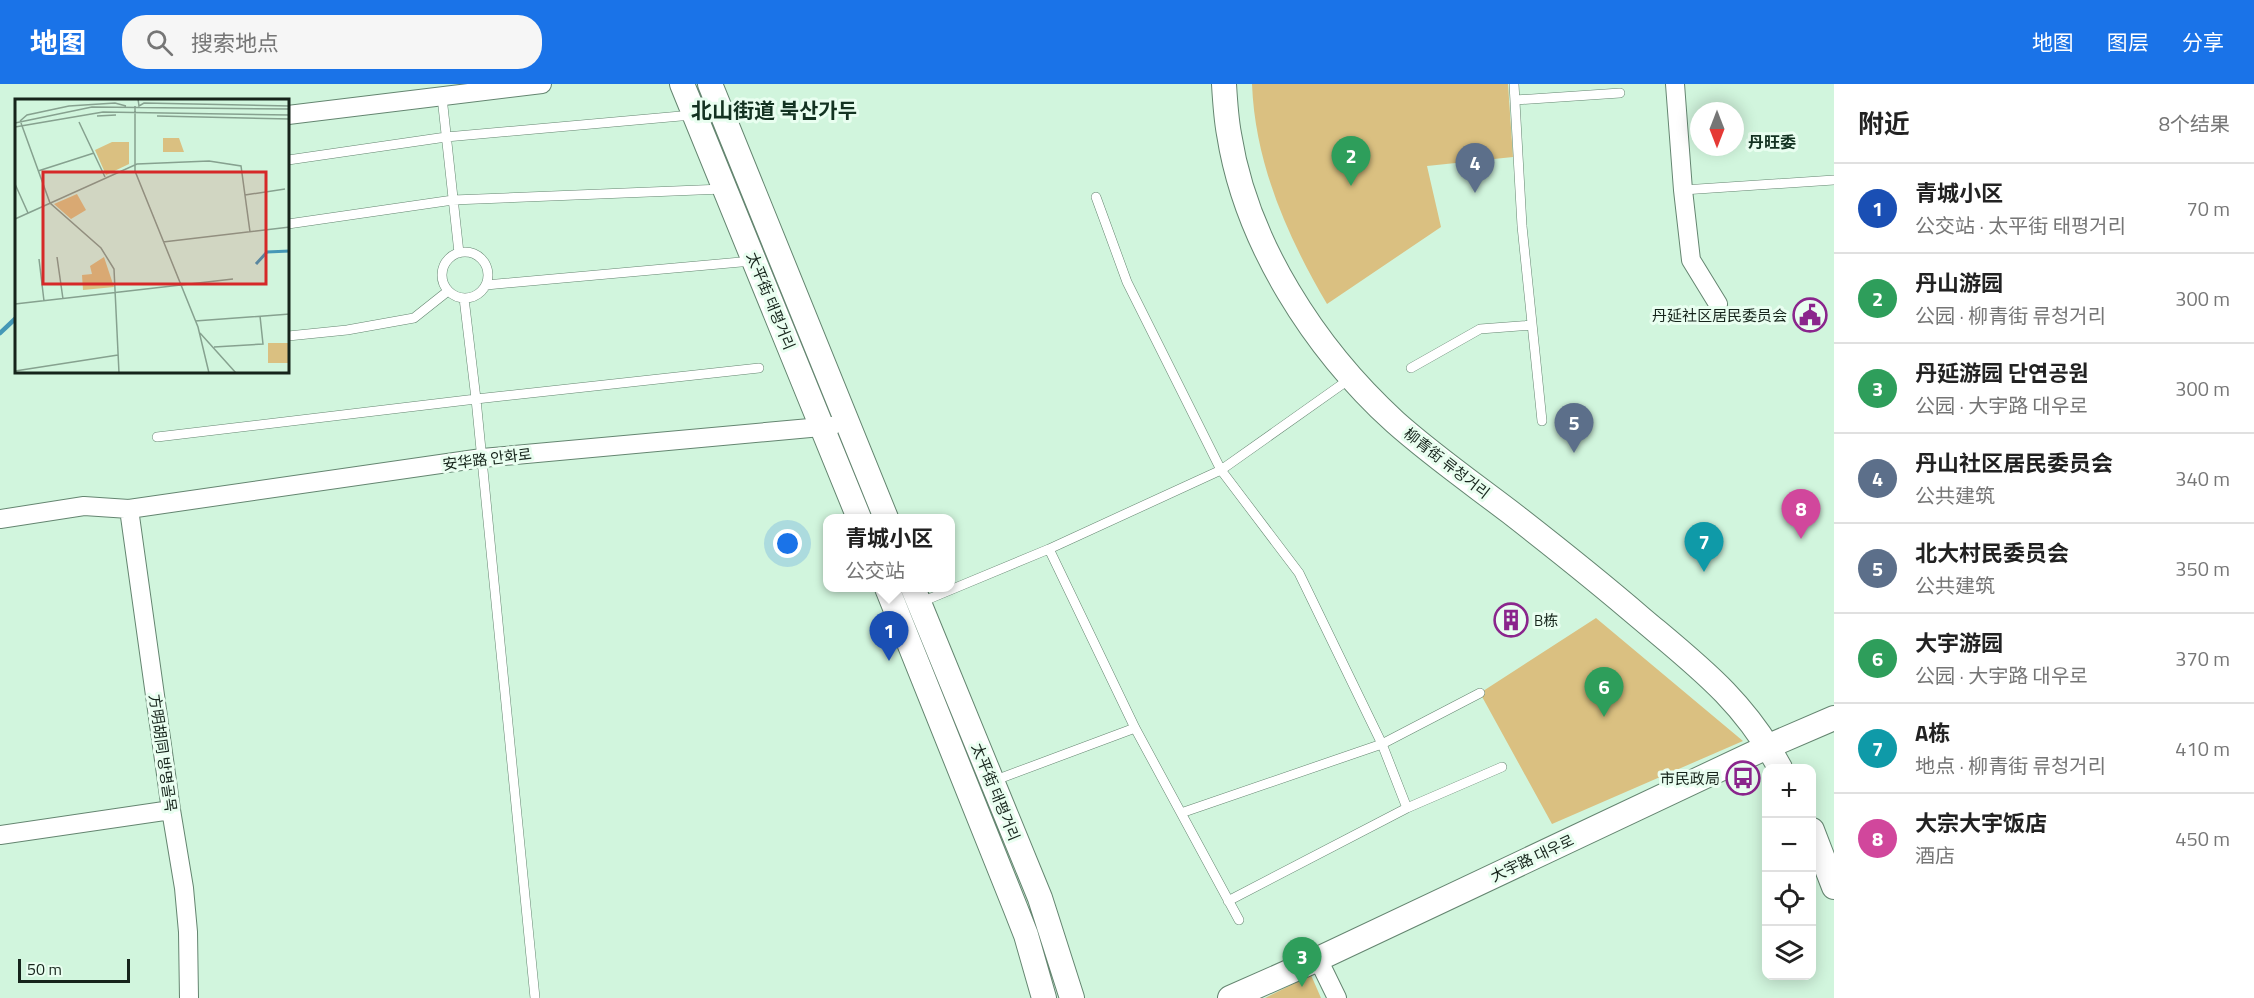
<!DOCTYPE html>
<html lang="zh">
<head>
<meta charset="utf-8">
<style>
  :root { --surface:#fff; --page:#f6f6f6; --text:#222; --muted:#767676; --line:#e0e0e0; --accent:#1a73e8 }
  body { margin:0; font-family:"Titillium Web","Noto Sans SC","Noto Sans KR",sans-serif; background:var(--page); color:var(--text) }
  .controls { position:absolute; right:18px; bottom:18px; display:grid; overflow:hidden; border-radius:12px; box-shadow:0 3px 15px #0003 }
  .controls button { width:54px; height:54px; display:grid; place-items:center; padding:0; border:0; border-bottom:2px solid var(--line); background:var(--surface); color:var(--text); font:30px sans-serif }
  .compass { position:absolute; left:1690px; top:18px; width:54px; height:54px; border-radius:50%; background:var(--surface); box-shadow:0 3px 15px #0003; rotate:180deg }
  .scale { position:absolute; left:18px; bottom:15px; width:112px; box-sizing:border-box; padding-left:6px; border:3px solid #16241b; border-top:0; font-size:16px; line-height:21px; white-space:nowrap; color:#16241b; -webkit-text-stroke:4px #e9fef0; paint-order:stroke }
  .you { position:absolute; left:788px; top:460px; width:21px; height:21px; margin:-15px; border:4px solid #fff; border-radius:50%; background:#1a73e8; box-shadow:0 0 0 9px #1a73e833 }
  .badge { display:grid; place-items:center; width:39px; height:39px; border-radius:50%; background:var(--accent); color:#fff; font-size:20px; font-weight:700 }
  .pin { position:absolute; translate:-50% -50px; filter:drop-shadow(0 2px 3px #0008) }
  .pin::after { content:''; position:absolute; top:32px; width:21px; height:18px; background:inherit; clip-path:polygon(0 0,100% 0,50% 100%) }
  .popup { position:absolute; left:823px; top:430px; width:132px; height:78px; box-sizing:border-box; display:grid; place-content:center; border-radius:12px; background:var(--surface); filter:drop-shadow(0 2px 4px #0005); font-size:20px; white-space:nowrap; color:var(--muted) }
  .popup b { font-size:22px; color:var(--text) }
  .popup::after { content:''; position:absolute; left:50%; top:100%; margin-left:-12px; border:12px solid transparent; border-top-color:var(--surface) }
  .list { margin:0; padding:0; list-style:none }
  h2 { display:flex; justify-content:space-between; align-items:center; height:78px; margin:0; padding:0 24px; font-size:26px }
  h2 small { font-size:20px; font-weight:400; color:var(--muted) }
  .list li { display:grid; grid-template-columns:39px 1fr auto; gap:18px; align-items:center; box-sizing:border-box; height:90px; padding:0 24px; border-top:2px solid var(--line) }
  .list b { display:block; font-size:22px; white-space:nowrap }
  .list p { margin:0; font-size:20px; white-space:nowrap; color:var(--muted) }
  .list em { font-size:20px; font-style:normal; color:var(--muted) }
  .icon { flex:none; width:33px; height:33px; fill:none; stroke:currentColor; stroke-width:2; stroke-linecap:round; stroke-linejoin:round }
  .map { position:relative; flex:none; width:1834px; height:914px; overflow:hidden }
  header { display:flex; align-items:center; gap:36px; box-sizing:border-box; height:84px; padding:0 30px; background:var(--accent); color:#fff }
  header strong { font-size:28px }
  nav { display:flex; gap:33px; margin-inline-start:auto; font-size:21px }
  .search { width:420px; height:54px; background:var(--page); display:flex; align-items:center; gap:15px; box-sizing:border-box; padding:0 21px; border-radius:24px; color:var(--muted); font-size:22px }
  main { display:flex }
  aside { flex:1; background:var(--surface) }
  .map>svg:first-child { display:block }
</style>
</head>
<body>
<header>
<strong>地图</strong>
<div class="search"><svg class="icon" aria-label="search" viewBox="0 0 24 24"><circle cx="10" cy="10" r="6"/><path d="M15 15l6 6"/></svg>搜索地点</div>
<nav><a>地图</a><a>图层</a><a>分享</a></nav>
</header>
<main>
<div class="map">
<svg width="1834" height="914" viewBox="0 0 1834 914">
  <rect width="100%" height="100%" fill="#d1f5dd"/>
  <path fill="#dac081" d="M1252,0H1508L1513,73L1427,82L1441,143L1327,220C1287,152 1255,79 1252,0Z
    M1596,534L1743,657L1552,740L1480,609Z
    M1311,891L1321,914H1265Z"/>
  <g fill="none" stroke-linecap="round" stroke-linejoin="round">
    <path stroke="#4598b6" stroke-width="4.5" d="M0,249L16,234"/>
    <defs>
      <path id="lane" d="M1514,0L1522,142L1542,337
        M442,13L459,169
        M1515,16L1620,9
        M288,76L446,53L692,31
        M1683,106L1834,96
        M1096,113L1127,198L1221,386L1299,489L1382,660L1407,724
        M288,140L453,116L723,105
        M442 191a23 23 0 1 1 46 0a23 23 0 1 1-46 0Z
        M486,201L752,177
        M464,214L476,315L535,914
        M288,252L347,246L414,234L448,207
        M1411,284L1480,245L1532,241
        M157,353L476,315L759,284
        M1049,465L1135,644L1239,836
        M919,519L1049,465L1221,386L1351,294
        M993,697L1135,644
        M1181,729L1382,660L1480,609
        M1228,817L1407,724L1502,683"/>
      <path id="street" d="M1675,0L1683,106L1691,176L1718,220
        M288,31L542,0
        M129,425L171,726L184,804L188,848L189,914
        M0,435L84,422L129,425L482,374L832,342
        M0,751L171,726
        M1318,875L1337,914"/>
      <path id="secondary" d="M682,0L859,434
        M710,0L886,434
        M1224,0C1225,17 1226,34 1229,50C1246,159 1315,265 1395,338C1432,371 1472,399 1510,428C1555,463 1599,498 1642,535C1699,583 1744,617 1780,684
        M887,504L1015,823L1026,851L1044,914
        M913,504L1040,814L1072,914
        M1812,746L1834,803
        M1230,914L1318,875L1769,662L1834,634"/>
    </defs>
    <use href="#lane" stroke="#648570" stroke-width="10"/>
    <use href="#street" stroke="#648570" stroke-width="20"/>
    <use href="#secondary" stroke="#648570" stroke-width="26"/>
    <use href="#lane" stroke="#fff" stroke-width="9"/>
    <use href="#street" stroke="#fff" stroke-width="18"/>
    <use href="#secondary" stroke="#fff" stroke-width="24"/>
  </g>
  <defs>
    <symbol id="civic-ring" viewBox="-11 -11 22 22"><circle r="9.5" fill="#e9fef0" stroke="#8a258c" stroke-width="1.5"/><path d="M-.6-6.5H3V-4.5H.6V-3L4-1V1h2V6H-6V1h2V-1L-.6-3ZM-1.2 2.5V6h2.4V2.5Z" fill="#8a258c"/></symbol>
    <symbol id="building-ring" viewBox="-11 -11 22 22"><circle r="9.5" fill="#e9fef0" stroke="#8a258c" stroke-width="1.5"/><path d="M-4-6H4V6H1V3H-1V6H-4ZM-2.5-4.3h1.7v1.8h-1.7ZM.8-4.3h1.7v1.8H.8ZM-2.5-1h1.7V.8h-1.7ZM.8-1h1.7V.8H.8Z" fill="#8a258c"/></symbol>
    <symbol id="bus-ring" viewBox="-11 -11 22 22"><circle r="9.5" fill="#e9fef0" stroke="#8a258c" stroke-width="1.5"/><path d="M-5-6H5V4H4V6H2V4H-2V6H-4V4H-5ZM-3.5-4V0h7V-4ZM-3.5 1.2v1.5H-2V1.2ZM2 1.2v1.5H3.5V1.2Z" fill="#8a258c"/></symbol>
  </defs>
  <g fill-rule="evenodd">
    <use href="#civic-ring" x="1791" y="212" width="38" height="38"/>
    <use href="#building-ring" x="1492" y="517" width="38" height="38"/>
    <use href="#bus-ring" x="1724" y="675" width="38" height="38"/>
  </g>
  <g text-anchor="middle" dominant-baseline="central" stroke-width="6" stroke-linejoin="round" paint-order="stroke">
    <g font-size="15" fill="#16241b" stroke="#e9fef0">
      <text transform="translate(771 217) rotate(68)">太平街 태평거리</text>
      <text transform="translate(487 375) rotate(-7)">安华路 안화로</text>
      <text transform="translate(1447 379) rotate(38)">柳青街 류청거리</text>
      <text transform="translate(163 669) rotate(82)">方明胡同 방명골목</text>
      <text transform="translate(996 708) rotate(68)">太平街 태평거리</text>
      <text transform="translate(1532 774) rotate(-25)">大宇路 대우로</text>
    </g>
    <g font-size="15" fill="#16241b" stroke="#e9fef0" text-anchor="end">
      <text x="1787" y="231">丹延社区居民委员会</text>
      <text x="1534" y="536" text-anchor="start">B栋</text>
      <text x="1720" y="694">市民政局</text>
    </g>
    <g font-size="16" font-weight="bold" fill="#133221" stroke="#e9fef0">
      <text x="1772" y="58">丹旺委</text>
    </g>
    <g font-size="21" font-weight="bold" fill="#133221" stroke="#e9fef0">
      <text x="774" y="26">北山街道 북산가두</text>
    </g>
  </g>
  <g transform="translate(15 15)">
    <rect width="274" height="274" fill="#d1f5dd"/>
    <path d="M148,39H164L169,53H148ZM97,43H114V65L91,76L80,51ZM62,95L71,111L56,120L39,105ZM89,158L99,188L68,191L67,176L77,175L75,167ZM253,244H274V264H253Z" fill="#dac081"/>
    <path fill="none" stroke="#4598b6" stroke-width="3" d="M241,165L252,153L275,152"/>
    <path fill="none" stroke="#86a18f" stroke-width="1.5" d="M123,0L124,7L129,4L275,7M120,7V72L183,228L194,274M82,17L101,16M142,17L275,20M5,22L12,16L54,7L100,4L111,7M64,23L90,78M0,24L77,8L275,10M6,24L35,104L86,149L99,170L104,274M0,28L88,13L275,16M23,72L79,54M0,85L13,114M230,96L270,90M0,120L122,65L194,62L226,67L235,133M148,143L275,128M42,158L48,200M24,160L29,202M0,205L218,180M180,222L275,215M185,234L221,274M199,248L248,245L245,217M0,272L103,256"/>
    <path fill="#d62828" fill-opacity="0.15" stroke="#d62828" stroke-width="3" d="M28,73H251V185H28Z"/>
    <rect width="274" height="274" fill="none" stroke="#16241b" stroke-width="3"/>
  </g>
</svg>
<div class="controls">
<button>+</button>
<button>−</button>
<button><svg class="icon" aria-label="locate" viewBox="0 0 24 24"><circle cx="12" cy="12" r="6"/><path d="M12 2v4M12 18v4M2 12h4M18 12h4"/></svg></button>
<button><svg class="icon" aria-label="layers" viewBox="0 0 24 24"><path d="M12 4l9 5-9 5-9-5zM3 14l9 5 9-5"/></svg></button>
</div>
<svg class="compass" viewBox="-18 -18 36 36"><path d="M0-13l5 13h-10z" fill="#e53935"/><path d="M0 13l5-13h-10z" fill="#767676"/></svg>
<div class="scale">50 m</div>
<div class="you"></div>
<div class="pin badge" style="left:889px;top:577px;background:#1a4fb4">1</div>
<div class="popup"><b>青城小区</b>公交站</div>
<div class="pin badge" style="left:1351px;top:102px;background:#2e9e5b">2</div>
<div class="pin badge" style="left:1302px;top:903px;background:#2e9e5b">3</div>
<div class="pin badge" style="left:1475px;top:109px;background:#5c6f8a">4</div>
<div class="pin badge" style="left:1574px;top:369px;background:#5c6f8a">5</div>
<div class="pin badge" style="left:1604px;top:633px;background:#2e9e5b">6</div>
<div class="pin badge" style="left:1704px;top:488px;background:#0f9aa8">7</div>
<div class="pin badge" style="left:1801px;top:455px;background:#d1479c">8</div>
</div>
<aside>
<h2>附近<small>8个结果</small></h2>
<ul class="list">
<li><span class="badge" style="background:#1a4fb4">1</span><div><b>青城小区</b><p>公交站 · 太平街 태평거리</p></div><em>70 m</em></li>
<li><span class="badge" style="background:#2e9e5b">2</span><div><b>丹山游园</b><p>公园 · 柳青街 류청거리</p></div><em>300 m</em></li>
<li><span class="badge" style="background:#2e9e5b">3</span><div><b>丹延游园 단연공원</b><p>公园 · 大宇路 대우로</p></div><em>300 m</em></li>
<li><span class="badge" style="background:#5c6f8a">4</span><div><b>丹山社区居民委员会</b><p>公共建筑</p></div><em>340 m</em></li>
<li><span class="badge" style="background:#5c6f8a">5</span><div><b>北大村民委员会</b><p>公共建筑</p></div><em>350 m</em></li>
<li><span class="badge" style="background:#2e9e5b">6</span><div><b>大宇游园</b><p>公园 · 大宇路 대우로</p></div><em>370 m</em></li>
<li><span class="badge" style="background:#0f9aa8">7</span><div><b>A栋</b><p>地点 · 柳青街 류청거리</p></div><em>410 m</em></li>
<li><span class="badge" style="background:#d1479c">8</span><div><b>大宗大宇饭店</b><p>酒店</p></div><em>450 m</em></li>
</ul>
</aside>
</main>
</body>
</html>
